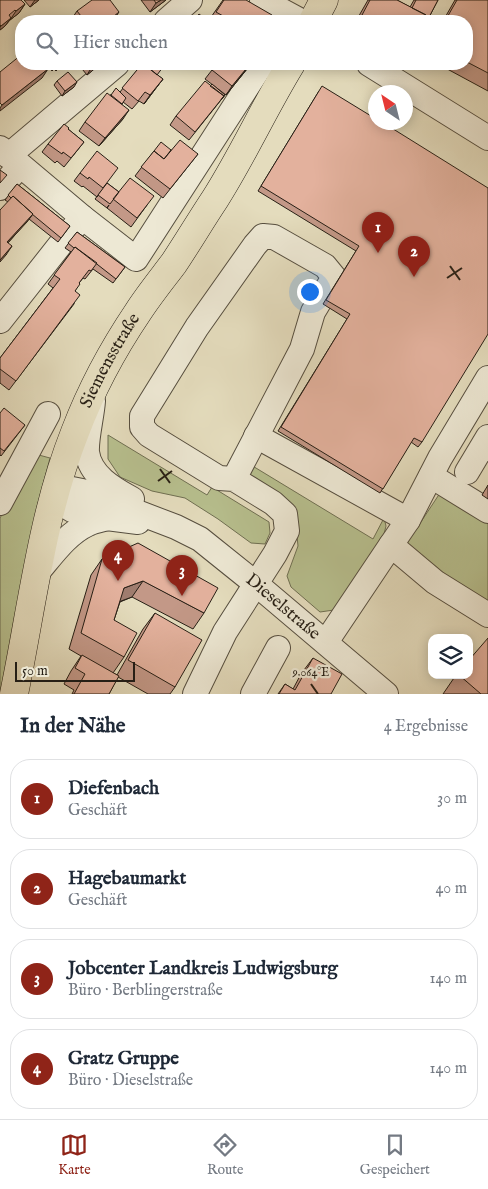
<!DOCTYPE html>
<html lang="de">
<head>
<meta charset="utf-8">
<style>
  :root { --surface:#fff; --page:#f2f2f3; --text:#1f2937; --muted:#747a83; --line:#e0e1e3; --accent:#8f2418 }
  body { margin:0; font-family:"IM FELL English",serif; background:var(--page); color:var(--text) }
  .controls { position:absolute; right:15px; bottom:15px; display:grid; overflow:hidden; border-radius:10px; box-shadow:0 2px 12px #0003 }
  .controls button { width:45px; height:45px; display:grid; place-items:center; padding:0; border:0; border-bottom:1px solid var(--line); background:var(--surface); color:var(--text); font:25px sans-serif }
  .compass { position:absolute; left:368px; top:85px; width:45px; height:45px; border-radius:50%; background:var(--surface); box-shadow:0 2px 12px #0003; rotate:325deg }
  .scale { position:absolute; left:15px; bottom:12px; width:120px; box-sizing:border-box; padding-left:5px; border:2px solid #271f15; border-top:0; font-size:14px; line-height:18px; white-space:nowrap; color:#271f15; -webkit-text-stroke:4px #ede8d4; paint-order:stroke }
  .you { position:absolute; left:309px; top:291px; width:18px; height:18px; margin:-12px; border:4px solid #fff; border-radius:50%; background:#1a73e8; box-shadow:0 0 0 8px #1a73e833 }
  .badge { display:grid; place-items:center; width:32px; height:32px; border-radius:50%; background:var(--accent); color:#fff; font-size:16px; font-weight:700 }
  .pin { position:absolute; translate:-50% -41px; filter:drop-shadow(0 1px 2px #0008) }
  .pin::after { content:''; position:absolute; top:26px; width:18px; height:15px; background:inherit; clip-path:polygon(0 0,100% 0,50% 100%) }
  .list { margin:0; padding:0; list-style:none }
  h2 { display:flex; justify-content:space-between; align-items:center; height:65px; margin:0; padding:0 20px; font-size:21px }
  h2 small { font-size:16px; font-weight:400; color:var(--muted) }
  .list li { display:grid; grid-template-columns:32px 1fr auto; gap:15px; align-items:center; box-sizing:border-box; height:80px; margin:0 10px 10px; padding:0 10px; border:1px solid var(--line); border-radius:20px }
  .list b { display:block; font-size:19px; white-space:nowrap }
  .list p { margin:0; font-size:16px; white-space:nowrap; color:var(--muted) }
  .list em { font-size:16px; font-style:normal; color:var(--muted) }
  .icon { flex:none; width:28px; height:28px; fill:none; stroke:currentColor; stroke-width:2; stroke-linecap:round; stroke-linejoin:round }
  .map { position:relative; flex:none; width:488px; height:694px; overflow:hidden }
  .search { position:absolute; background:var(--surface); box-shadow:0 2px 12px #0003; left:15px; right:15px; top:15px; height:55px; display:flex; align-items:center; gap:12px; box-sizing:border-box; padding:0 18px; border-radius:20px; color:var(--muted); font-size:19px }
  .sheet { height:425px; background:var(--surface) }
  nav { display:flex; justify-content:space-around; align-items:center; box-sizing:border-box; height:70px; border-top:1px solid var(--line); background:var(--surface); font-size:14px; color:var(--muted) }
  nav a { display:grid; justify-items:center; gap:2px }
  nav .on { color:var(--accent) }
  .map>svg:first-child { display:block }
</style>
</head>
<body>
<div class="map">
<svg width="488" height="694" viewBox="0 0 488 694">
  <rect width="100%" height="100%" fill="#e4dcbd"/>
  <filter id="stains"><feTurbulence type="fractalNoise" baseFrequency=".004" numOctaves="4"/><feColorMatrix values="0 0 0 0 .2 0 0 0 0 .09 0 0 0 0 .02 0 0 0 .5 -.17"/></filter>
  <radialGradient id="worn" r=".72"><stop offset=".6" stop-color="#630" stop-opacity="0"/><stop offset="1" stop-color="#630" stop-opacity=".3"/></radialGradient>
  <path fill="#b7bf8e" stroke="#6f6f52" d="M108,435L207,495L212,487L269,522L270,533L265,544L251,543L218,519L185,498L152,491L120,477L108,459Z
    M35,454L50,458L37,507L5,694H0V518Z
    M246,462L373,539L384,518L386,526L384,534L334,610L320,612L291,587L287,576L298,546L295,515L247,475Z
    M440,493L488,522V603L465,591L407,543Z"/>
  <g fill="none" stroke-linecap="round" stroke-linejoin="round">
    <defs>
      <g id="minor">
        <path d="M262,0L301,21"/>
        <path d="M166,21L190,0"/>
        <path d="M369,64L488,138"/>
        <path d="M0,148L82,217L136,259L258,70L266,64"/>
        <path d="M8,156L117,64"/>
        <path d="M0,188L20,166"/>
        <path d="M0,321L82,217"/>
        <path d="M93,401C92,416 86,439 87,452C90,476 114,489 132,499"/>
        <path d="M256,436L408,520"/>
        <path d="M467,472L488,437"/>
        <path d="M431,476L488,511"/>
        <path id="s1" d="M57,486L82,491L176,527L200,539L256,584L386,694"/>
        <path d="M54,499L72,510L91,516L138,522"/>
        <path d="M0,503L48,414"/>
        <path d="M391,545L408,520L440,458L488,378"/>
        <path d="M36,574C51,557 66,534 88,524C94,521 101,520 108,518"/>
        <path d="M326,642L391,545L435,582L488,615"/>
        <path d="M195,694L225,632L275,554L287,531L285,514L273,503L234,479L219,478L149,435L142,427V416L197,327L255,245L263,236L274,237L325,266L334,277L313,312L302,349L234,479"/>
        <path d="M253,694L278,648"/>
      </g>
      <g id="major">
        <path d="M313,21L324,0"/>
        <path id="s2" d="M14,694C32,607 42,515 75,432C91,390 113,349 138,312C149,295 162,279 174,263C188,242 201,220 215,199C243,155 264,108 291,64"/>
      </g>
    </defs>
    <use href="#minor" stroke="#564e3f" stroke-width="26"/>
    <use href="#major" stroke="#271f15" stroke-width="29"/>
    <use href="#minor" stroke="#ede8d4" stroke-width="24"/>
    <use href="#major" stroke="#e4dcbd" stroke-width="28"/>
  </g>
  <path fill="#c39887" stroke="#271f15" d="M0,0L25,4L19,13L10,20L5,26L0,30Z
    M24,0H39L30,7Z
    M141,0H166L150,12Z
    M223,0L269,21H211L209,20Z
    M368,0H397L410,7L414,0H438L427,21H356Z
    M455,0H488V91L438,64H467V21H443Z
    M113,4V21H72L71,20L77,11Z
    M46,64H63L56,71L54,69L52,71Z
    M78,64H100L87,75Z
    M142,64L163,79L144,104L139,101L132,109L123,102L122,104L123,119L99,146L79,131L85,122L110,95L120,92Z
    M172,64H180L177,67Z
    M247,69L226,95L205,79L212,70Z
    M57,81L74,87L62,96L54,85Z
    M210,86L225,95L189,140L170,125L176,116Z
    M319,91L422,442L418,447L411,442L380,493L278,431L347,319L323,304L356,251L258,191Z
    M68,129L84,142L64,167L57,161L55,163L42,152L48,144Z
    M171,150L198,154L163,198L135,176L154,151Z
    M80,173L107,183L119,192L147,205L131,227L107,208L109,205L107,208L95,199L103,189L97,197L83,186L82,187L74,181Z
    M17,184L70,226L58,242L29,219L8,243L6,255L8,202L5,200Z
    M77,232L125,267L113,283L93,269L85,279L83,278L79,283L75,291L74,304L9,390L0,383V358L53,288L48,284L71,252L65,248Z
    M0,413L25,425L1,456L0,455Z
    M488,485V499L482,495Z
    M102,559L204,613L193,629L132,597L120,602L114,620L124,657L113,673L117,675L143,629L155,613L175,687L170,694H148L118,677L109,694H72L74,690L64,684L71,671L81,656L69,649L91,575Z
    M313,658L331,694H278L285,684L293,689L301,674Z
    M456,675H459L488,694H443Z"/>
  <path fill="#9f7c6e" stroke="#271f15" d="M35,0H39L30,7Z
    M161,0H166L150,12L156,3Z
    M25,4L19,13L10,20L16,11Z
    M119,12L113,21H108Z
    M11,18L5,26L0,30V27L1,26Z
    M61,64H63L56,71Z
    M98,64H100L98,66L87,75L90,70Z
    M251,64L247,69L226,95L232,86Z
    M48,69L42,78L0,111V108L2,105Z
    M163,79L156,88L144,104L150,95Z
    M77,82L74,87L62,96L65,91Z
    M129,110L123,119L99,146L105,138Z
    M33,214L27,222L1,250L7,242Z
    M12,246L6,255L0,262V260Z
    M143,581L132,597L113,604L124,588Z"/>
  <path fill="#e3b19d" stroke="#271f15" d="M0,0H21L25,4L16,11L15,10L9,15L11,18L1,26L0,25Z
    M92,0H110L119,12L108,21H85L77,11Z
    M154,0H161L156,3Z
    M224,0H246L272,15L269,21H232L216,12Z
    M370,0H397L426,15L423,21H374L362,15Z
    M416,0H438L427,21H423L426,15L412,8Z
    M457,0H488V73L467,62V21H445Z
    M199,14L208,21H193Z
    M65,18L68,21H61Z
    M21,55V64H44L48,69L2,105L0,103V72Z
    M85,64H98L90,70Z
    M142,64H143L163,79L150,95L145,92L138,101L122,88Z
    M149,64H160L163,67L157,75L147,66Z
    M216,64H250L232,86L212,70Z
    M68,72L77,82L65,91L57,81Z
    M205,81L224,96L195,132L176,116Z
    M212,84L225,95L221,100L224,96L210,86Z
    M322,86L376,119V122H382L488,188V334L422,442L414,438L383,489L281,427L350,314L326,300L359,246L261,186Z
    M116,88L126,98L122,104L111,95Z
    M107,93L129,110L105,138L85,122Z
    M64,124L69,128L68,129L84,142L71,158L63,152L62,154L48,144Z
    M180,140L198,154L170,189L141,167L154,151L164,159Z
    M161,142L171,150L164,159L154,151Z
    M97,151L118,168L103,188L89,177L88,179L80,173Z
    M0,170L7,175L0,183Z
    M130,178L154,196L137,218L113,199Z
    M107,183L119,192L110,204L98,195Z
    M17,184L70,226L61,238L32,214H33L13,196L11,198L8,195Z
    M13,196L33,214L7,242L12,246L0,260V210Z
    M77,232L125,267L116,279L75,247L74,248L68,243Z
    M75,247L97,263L91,271L89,270L79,283L80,284L75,291L80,295L16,381L0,369V358L60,279L54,275Z
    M4,408L25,425L4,451L0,448V413Z
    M138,543L218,588L204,613L143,581L124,588L114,620L137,633L124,657L81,633L102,559Z
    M155,613L202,640L175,687L128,660Z
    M488,638V694H481L459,675H469V660Z
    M82,655L119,676L109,694H74L85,674L75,668Z
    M313,658L342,674L331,694H279L285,684L295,690Z"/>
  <path fill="none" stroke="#271f15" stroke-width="2" d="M450,266L460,280M447,278L462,268M160,469L170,483M158,481L172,471M311,684L318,694"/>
  <g text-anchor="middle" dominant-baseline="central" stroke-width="4.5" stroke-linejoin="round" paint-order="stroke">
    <g font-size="18" fill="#271f15" stroke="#ede8d4">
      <text stroke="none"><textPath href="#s2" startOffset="349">Siemensstraße</textPath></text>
      <text stroke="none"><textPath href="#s1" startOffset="260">Dieselstraße</textPath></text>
    </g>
  </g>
  <g font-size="12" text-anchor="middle" fill="#271f15" stroke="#ede8d4" stroke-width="4.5" stroke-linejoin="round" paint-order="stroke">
    <text x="311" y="676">9.064°E</text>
  </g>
  <rect width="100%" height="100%" filter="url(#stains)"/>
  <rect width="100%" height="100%" fill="url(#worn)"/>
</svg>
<div class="controls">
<button><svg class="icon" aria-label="layers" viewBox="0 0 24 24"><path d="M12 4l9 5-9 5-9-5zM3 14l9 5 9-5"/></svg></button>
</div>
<svg class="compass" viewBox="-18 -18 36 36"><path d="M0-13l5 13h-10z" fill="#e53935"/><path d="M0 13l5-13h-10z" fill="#747a83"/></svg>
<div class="scale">50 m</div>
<div class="you"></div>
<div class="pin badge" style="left:378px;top:253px">1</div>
<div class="pin badge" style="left:414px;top:277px">2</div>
<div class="pin badge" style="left:182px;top:596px">3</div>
<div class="pin badge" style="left:118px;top:581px">4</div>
<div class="search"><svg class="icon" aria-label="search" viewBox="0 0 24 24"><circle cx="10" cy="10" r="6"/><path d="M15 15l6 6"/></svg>Hier suchen</div>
</div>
<section class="sheet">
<h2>In der Nähe<small>4 Ergebnisse</small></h2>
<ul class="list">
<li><span class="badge">1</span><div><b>Diefenbach</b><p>Geschäft</p></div><em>30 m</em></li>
<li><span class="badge">2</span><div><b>Hagebaumarkt</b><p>Geschäft</p></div><em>40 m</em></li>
<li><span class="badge">3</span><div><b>Jobcenter Landkreis Ludwigsburg</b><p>Büro · Berblingerstraße</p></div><em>140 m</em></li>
<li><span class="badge">4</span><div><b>Gratz Gruppe</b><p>Büro · Dieselstraße</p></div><em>140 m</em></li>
</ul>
</section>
<nav>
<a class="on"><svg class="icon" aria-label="map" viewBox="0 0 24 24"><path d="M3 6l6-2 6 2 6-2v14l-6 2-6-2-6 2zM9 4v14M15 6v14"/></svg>Karte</a>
<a><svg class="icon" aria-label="directions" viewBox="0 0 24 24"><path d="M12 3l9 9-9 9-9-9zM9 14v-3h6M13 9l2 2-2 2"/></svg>Route</a>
<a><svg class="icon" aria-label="saved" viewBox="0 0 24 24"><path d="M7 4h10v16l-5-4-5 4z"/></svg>Gespeichert</a>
</nav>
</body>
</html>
